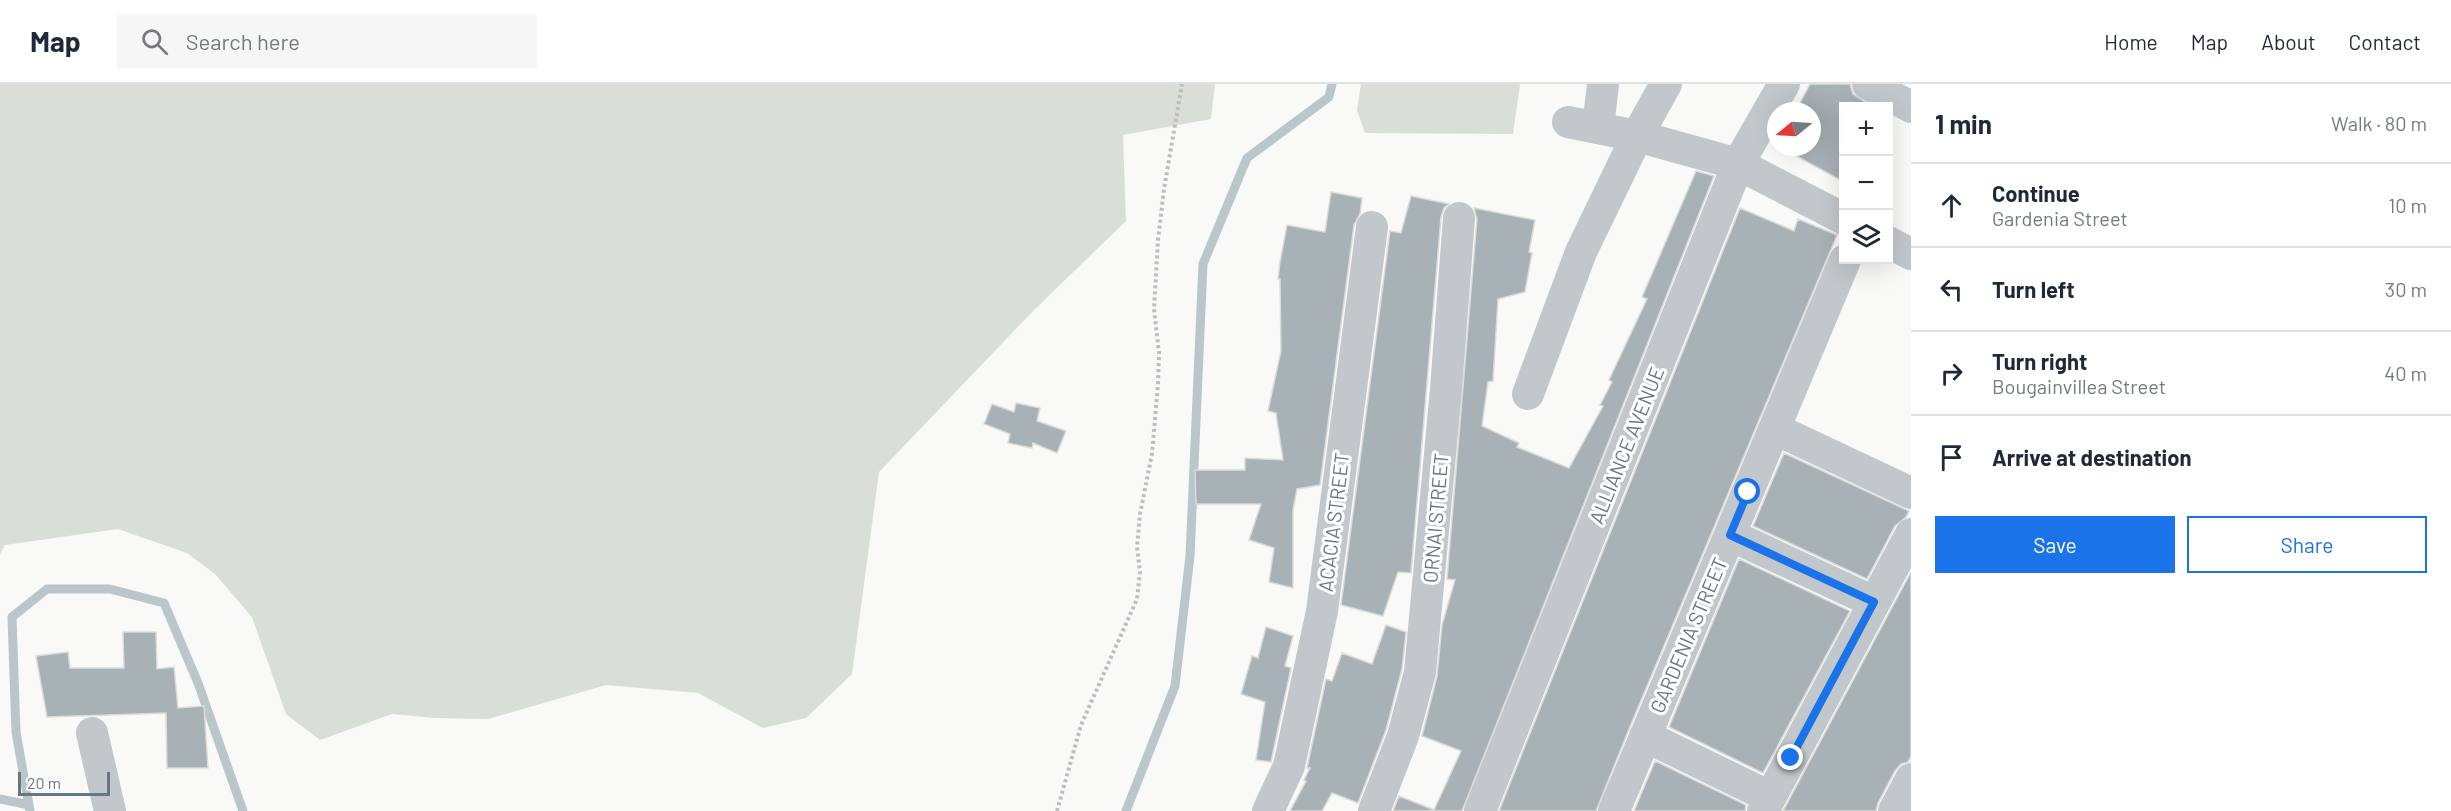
<!DOCTYPE html>
<html lang="en">
<head>
<meta charset="utf-8">
<style>
  :root { --surface:#fff; --page:#f6f6f7; --text:#1f2937; --muted:#747a83; --line:#e0e1e3; --accent:#1a73e8 }
  body { margin:0; font-family:Barlow,sans-serif; background:var(--page); color:var(--text) }
  .controls { position:absolute; right:18px; top:18px; display:grid; overflow:hidden; border-radius:0px; box-shadow:0 6px 24px #0002 }
  .controls button { width:54px; height:54px; display:grid; place-items:center; padding:0; border:0; border-bottom:2px solid var(--line); background:var(--surface); color:var(--text); font:30px sans-serif }
  .compass { position:absolute; left:1767px; top:18px; width:54px; height:54px; border-radius:50%; background:var(--surface); box-shadow:0 6px 24px #0002; rotate:252deg }
  .scale { position:absolute; left:18px; bottom:15px; width:92px; box-sizing:border-box; padding-left:6px; border:3px solid #647782; border-top:0; font-size:16px; line-height:21px; white-space:nowrap; color:#647782; -webkit-text-stroke:4px #fff; paint-order:stroke }
  .stop { position:absolute; width:18px; height:18px; margin:-14px; border:4px solid #1a73e8; border-radius:50%; background:#fff }
  .stop.end { background:#1a73e8; border-color:#fff; box-shadow:0 2px 6px #0008 }
  .list { margin:0; padding:0; list-style:none }
  h2 { display:flex; justify-content:space-between; align-items:center; height:78px; margin:0; padding:0 24px; font-size:26px }
  h2 small { font-size:20px; font-weight:400; color:var(--muted) }
  .list li { display:grid; grid-template-columns:39px 1fr auto; gap:18px; align-items:center; box-sizing:border-box; height:84px; padding:0 24px; border-top:2px solid var(--line) }
  .list b { display:block; font-size:22px; white-space:nowrap }
  .list p { margin:0; font-size:20px; white-space:nowrap; color:var(--muted) }
  .list em { font-size:20px; font-style:normal; color:var(--muted) }
  .actions { display:flex; gap:12px; padding:18px 24px }
  .actions a { flex:1; padding:14px 0; border:2px solid var(--accent); border-radius:0px; text-align:center; font-size:21px; color:var(--accent) }
  .actions .main { background:var(--accent); color:#fff }
  .icon { flex:none; width:33px; height:33px; fill:none; stroke:currentColor; stroke-width:2; stroke-linecap:round; stroke-linejoin:round }
  .map { position:relative; flex:none; width:1911px; height:727px; overflow:hidden }
  header { display:flex; align-items:center; gap:36px; box-sizing:border-box; height:84px; padding:0 30px; background:var(--surface); border-bottom:2px solid var(--line) }
  header strong { font-size:28px }
  nav { display:flex; gap:33px; margin-inline-start:auto; font-size:21px }
  .search { width:420px; height:54px; background:var(--page); display:flex; align-items:center; gap:15px; box-sizing:border-box; padding:0 21px; border-radius:0px; color:var(--muted); font-size:22px }
  main { display:flex }
  aside { flex:1; background:var(--surface) }
  .map>svg:first-child { display:block }
</style>
</head>
<body>
<header>
<strong>Map</strong>
<div class="search"><svg class="icon" aria-label="search" viewBox="0 0 24 24"><circle cx="10" cy="10" r="6"/><path d="M15 15l6 6"/></svg>Search here</div>
<nav><a>Home</a><a>Map</a><a>About</a><a>Contact</a></nav>
</header>
<main>
<div class="map">
<svg width="1911" height="727" viewBox="0 0 1911 727">
  <rect width="100%" height="100%" fill="#f9f9f7"/>
  <path fill="#d9ded6" d="M0,0H1215L1211,35L1123,51L1126,137L1034,226L879,388L852,590L806,634L763,644L698,609L606,601L488,635L435,634L392,630L320,656L286,630L252,533L215,490L187,469L118,445L5,461L0,470Z
    M1361,0H1520L1513,50L1365,49L1357,26Z"/>
  <g fill="none" stroke-linecap="round" stroke-linejoin="round">
    <path stroke="#bac6ca" stroke-width="9" d="M0,715L29,721
      M30,727L16,648L12,533L47,505H110L164,519L198,599L243,727
      M1126,727L1175,602L1190,472L1203,180L1247,74L1329,13L1332,0"/>
  </g>
  <path fill="#a7b1b6" stroke="#dbdbd9" stroke-width="1.5" d="M1810,0H1850L1853,10L1872,22H1844V98L1780,63H1812V27H1796Z
    M1696,87L1714,92L1462,727H1393L1399,712L1434,726L1461,667L1422,652L1437,592L1442,541L1455,496L1447,495L1477,135L1474,124L1535,136L1529,168L1532,169L1525,208L1498,215L1493,297L1488,298L1482,342L1519,359L1517,363L1569,384L1603,322L1600,321L1612,298L1609,296L1647,215L1642,213Z
    M1331,108L1362,114L1360,130L1354,141L1320,401L1297,405L1293,426V504L1269,498L1274,464L1249,456L1261,420H1196L1195,386H1245V374L1283,376L1276,329L1268,327L1281,267L1280,195H1278L1280,178L1287,141L1325,148Z
    M1411,112L1449,120L1444,124L1441,133L1411,489L1398,488L1383,532L1341,521L1390,147L1401,149Z
    M1740,124L1794,147L1798,135L1837,151L1629,645L1596,727H1499Z
    M1016,319L1040,324L1037,337L1066,347L1057,369L1033,359L1032,364L1008,359L1010,350L984,340L992,320L1014,328Z
    M1784,369L1909,427L1906,433L1895,442L1867,495L1753,442Z
    M1739,475L1850,527L1763,689L1669,643Z
    M1911,488V673L1908,678L1901,680L1895,687L1878,719L1876,727H1783Z
    M1386,541L1406,548L1402,585L1386,646L1358,719L1332,709L1322,727H1290L1306,697L1304,696L1310,684H1307L1326,595L1332,597L1342,569L1372,580Z
    M1266,543L1293,552L1285,582L1291,584L1271,678L1256,676L1265,618L1241,610L1252,572L1258,574Z
    M123,548H156L157,585L174,583L178,624L204,622L208,684H167L166,629L47,633L36,572L68,568L70,584H124Z
    M1655,677L1746,721L1745,727H1634Z"/>
  <g fill="none" stroke-linecap="round" stroke-linejoin="round">
    <path stroke="#babec1" stroke-width="4" stroke-dasharray="3 3" stroke-linecap="butt" d="M1057,727L1081,641L1137,515L1140,488L1137,463L1140,430L1152,370L1158,300L1159,269L1154,225L1158,156L1164,105L1182,0"/>
    <path stroke="#c2c7cb" stroke-width="32" d="M1868,0L1911,23
      M1568,38L1637,52L1738,80L1844,135
      M1598,44L1603,0
      M1888,158L1911,170
      M1528,310L1581,168L1637,52L1666,0
      M1775,345L1911,409
      M1730,451L1874,518
      M92,649L110,727
      M1645,652L1770,713
      M1268,727L1289,682L1322,527L1372,143
      M1374,727L1403,652L1420,588L1446,305L1459,134
      M1480,727L1738,80L1784,0
      M1614,727L1845,176
      M1763,727L1911,450
      M1894,727L1911,695"/>
  </g>
  <g fill="none" stroke-linecap="round" stroke-linejoin="round">
    <path stroke="#1a73e8" stroke-width="8" d="M1748,408L1730,451L1874,518L1791,674"/>
  </g>
  <g text-anchor="middle" dominant-baseline="central" stroke-width="6" stroke-linejoin="round" paint-order="stroke">
    <g font-size="20" fill="#647782" stroke="#fff">
      <text transform="translate(1626 361) rotate(-68)">ALLIANCE AVENUE</text>
      <text transform="translate(1435 434) rotate(-85)">ORNAI STREET</text>
      <text transform="translate(1333 438) rotate(-83)">ACACIA STREET</text>
      <text transform="translate(1688 551) rotate(-67)">GARDENIA STREET</text>
    </g>
  </g>
</svg>
<div class="controls">
<button>+</button>
<button>−</button>
<button><svg class="icon" aria-label="layers" viewBox="0 0 24 24"><path d="M12 4l9 5-9 5-9-5zM3 14l9 5 9-5"/></svg></button>
</div>
<svg class="compass" viewBox="-18 -18 36 36"><path d="M0-13l5 13h-10z" fill="#e53935"/><path d="M0 13l5-13h-10z" fill="#747a83"/></svg>
<div class="scale">20 m</div>
<div class="stop" style="left:1748px;top:408px"></div>
<div class="stop end" style="left:1791px;top:674px"></div>
</div>
<aside>
<h2>1 min<small>Walk · 80 m</small></h2>
<ul class="list">
<li><svg class="icon" aria-label="ahead" viewBox="0 0 24 24"><path d="M12 20V5M6 11l6-6 6 6"/></svg><div><b>Continue</b><p>Gardenia Street</p></div><em>10 m</em></li>
<li><svg class="icon" aria-label="left" viewBox="0 0 24 24"><path d="M17 20v-9H6M10 6l-5 5 5 5"/></svg><div><b>Turn left</b></div><em>30 m</em></li>
<li><svg class="icon" aria-label="right" viewBox="0 0 24 24"><path d="M7 20v-9h11M14 6l5 5-5 5"/></svg><div><b>Turn right</b><p>Bougainvillea Street</p></div><em>40 m</em></li>
<li><svg class="icon" aria-label="arrive" viewBox="0 0 24 24"><path d="M6 21V4h12l-3 4 3 4H6"/></svg><div><b>Arrive at destination</b></div></li>
</ul>
<div class="actions"><a class="main">Save</a><a>Share</a></div>
</aside>
</main>
</body>
</html>
